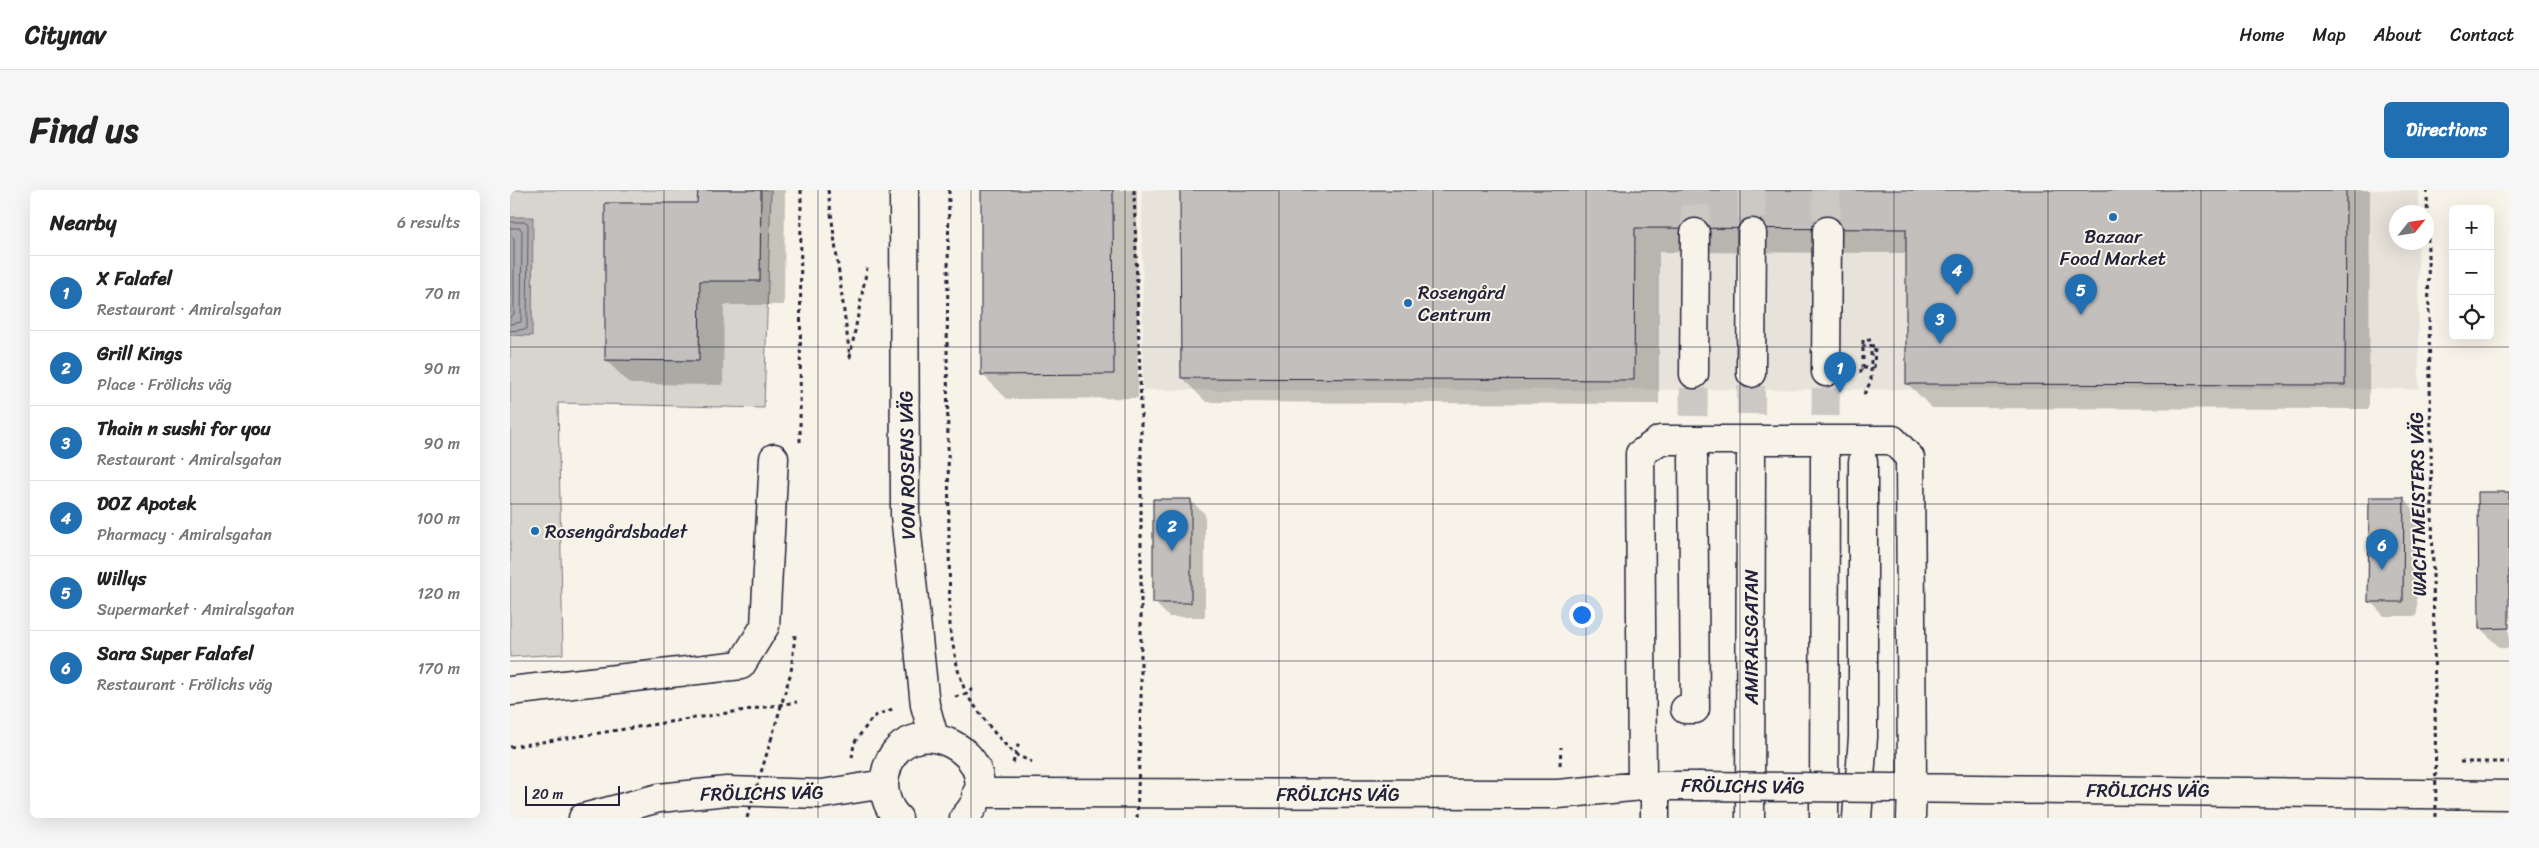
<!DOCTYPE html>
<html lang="en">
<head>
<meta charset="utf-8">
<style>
  :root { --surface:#fff; --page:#f6f6f6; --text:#222; --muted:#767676; --line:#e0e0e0; --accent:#1f6fb2 }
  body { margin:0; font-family:Sriracha,sans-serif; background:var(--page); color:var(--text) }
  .controls { position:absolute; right:15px; top:15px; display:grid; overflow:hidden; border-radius:8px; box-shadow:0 5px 20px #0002 }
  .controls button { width:45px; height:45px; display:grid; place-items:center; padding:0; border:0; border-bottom:1px solid var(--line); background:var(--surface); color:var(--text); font:25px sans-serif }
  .compass { position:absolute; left:1879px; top:15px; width:45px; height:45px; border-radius:50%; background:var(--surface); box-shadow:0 5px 20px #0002; rotate:60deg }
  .scale { position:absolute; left:15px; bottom:12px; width:95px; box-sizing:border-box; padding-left:5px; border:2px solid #22223b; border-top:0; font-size:14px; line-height:18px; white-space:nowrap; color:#22223b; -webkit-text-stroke:4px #f7f3e8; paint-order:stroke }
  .you { position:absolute; left:1071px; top:424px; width:18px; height:18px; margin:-12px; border:4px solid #fff; border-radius:50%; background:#1a73e8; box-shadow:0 0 0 8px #1a73e833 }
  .badge { display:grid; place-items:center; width:32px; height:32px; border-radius:50%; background:var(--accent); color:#fff; font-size:16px; font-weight:700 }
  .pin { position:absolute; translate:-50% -41px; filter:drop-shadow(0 1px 2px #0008) }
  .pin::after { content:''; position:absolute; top:26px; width:18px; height:15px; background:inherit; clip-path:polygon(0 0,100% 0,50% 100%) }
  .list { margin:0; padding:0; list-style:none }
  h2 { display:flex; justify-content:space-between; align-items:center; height:65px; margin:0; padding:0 20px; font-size:21px }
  h2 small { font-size:16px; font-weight:400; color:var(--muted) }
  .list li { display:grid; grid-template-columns:32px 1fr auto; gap:15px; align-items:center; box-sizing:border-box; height:75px; padding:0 20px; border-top:1px solid var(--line) }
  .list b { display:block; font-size:19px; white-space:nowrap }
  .list p { margin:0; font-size:16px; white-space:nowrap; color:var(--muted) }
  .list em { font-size:16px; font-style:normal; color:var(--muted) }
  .icon { flex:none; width:28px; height:28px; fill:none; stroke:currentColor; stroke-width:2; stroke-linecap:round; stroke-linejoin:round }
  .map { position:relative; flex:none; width:1999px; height:628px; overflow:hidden; border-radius:8px }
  header { display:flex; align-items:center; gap:30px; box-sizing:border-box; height:70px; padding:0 25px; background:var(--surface); border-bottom:1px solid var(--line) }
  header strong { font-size:24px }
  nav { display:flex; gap:28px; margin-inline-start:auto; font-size:18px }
  .intro { display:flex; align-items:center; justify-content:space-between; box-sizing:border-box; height:120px; padding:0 30px }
  h1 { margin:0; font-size:35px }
  .button { padding:12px 22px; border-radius:8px; background:var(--accent); color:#fff; font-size:18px; font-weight:700 }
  main { display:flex; gap:30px; padding:0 30px }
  aside { flex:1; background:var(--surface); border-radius:8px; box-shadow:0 5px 20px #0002 }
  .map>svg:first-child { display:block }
</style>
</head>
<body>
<header>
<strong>Citynav</strong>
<nav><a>Home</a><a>Map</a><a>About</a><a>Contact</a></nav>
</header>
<div class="intro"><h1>Find us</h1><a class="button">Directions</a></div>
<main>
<aside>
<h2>Nearby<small>6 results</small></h2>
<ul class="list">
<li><span class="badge">1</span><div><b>X Falafel</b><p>Restaurant · Amiralsgatan</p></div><em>70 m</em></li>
<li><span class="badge">2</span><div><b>Grill Kings</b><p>Place · Frölichs väg</p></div><em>90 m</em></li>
<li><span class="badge">3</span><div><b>Thain n sushi for you</b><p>Restaurant · Amiralsgatan</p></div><em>90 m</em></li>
<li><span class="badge">4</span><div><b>DOZ Apotek</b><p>Pharmacy · Amiralsgatan</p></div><em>100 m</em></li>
<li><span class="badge">5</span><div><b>Willys</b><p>Supermarket · Amiralsgatan</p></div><em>120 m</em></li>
<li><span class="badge">6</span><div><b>Sara Super Falafel</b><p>Restaurant · Frölichs väg</p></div><em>170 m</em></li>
</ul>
</aside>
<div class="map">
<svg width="1999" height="628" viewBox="0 0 1999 628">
  <rect width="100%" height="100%" fill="#f7f3e8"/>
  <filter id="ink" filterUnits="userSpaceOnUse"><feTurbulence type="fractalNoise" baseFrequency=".02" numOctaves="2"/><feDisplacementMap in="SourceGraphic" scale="10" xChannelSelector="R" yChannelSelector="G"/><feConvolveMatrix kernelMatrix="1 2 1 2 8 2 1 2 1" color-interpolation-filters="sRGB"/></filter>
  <g filter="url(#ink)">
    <path fill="#e7e3db" d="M632,0H1908V22H1886V52L1908,53L1909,199L633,200Z"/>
    <path fill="#d8d5cf" stroke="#7d7c85" d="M0,0H261L254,218L48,213L53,464L0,467Z"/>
    <path fill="#aeabad" stroke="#76747f" d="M0,27H23L22,146L0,145Z"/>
    <path fill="#0003" d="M189,0H275L274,115H214L213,195L120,194L96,170L189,15Z
      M472,0H627L628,208L497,209L473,185Z
      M672,0H1860L1859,219L1422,218L1397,193V63L1149,62V214L696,212L672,188Z
      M1999,303V458H1990L1970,438Z
      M1894,309L1908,323L1907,426H1874L1860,411Z
      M680,310L695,324V427H659L645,413Z"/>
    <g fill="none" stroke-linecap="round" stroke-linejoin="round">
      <path stroke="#5a5969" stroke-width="1" d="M0,32H16L18,34L17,139L0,141
        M0,38H10L12,41L11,132L0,134
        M0,45L4,48V124L0,127"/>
    </g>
    <path fill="#c2bfbd" stroke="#22223b" d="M188,0H251L250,91H190L189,171L95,170V13H187Z
      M471,0H603L604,184L471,185Z
      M670,0H1836L1835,195L1396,194V39L1125,38L1124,190L671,188Z
      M1968,302H1999V438L1969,439Z
      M1859,307H1894L1893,412H1858Z
      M643,309H681V413H643Z"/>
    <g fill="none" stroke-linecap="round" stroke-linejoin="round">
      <path stroke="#ccc9c5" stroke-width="28" stroke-dasharray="28 14" stroke-linecap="butt" d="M1185,43L1186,0
        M1183,268L1184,184"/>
      <path stroke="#ccc9c5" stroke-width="28" stroke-dasharray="28 14" stroke-linecap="butt" d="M1241,0L1242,43
        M1316,0L1317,41
        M1241,266V183
        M1315,268L1316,182"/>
      <defs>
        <path id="minor" d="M394,0L395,325L415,515L424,547
          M1184,184L1185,43
          M0,501L231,475L255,436L264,268
          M1175,519H1185L1183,268
          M1132,596L1130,264L1150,250H1383L1400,268L1402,598
          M1383,598L1999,605
          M467,603L1048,604L1132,596H1188
          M73,628L149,608L217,601L312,604L374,594
          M388,628C377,618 372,600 375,586C390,506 512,567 454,628
          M1347,628L1353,547V272"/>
        <path id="major" d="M1316,182L1317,41
          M1241,183L1242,43
          M1145,628V596
          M1240,628L1241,266
          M1314,628L1315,268
          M1401,628L1402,598"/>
      </defs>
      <use href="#minor" stroke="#22223b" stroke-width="31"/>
      <use href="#major" stroke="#22223b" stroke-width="31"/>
      <path stroke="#22223b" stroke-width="3" stroke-dasharray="4 4" stroke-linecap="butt" d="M318,0L340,167L357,78
        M439,0L437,162L440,440L448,480L456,504L482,540L504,564L522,572
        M624,0L631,217V516
        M1917,0L1925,511
        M1353,178V150H1361V191L1353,206
        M1364,178L1365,156
        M1351,183V176
        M290,252L291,0
        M445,507L456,504L465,497
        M261,550L281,482L285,445
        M0,557L287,512
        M342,568L344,553L363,527L385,518
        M1950,572H1999
        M503,573L509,552
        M1050,575L1051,557"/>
      <use href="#minor" stroke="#f7f3e8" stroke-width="28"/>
      <use href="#major" stroke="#f7f3e8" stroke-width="28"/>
      <defs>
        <path id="minor-bridge" d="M1188,596L1380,598"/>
      </defs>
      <use href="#minor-bridge" stroke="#22223b" stroke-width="31" stroke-linecap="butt"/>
      <path stroke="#22223b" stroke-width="3" stroke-dasharray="4 4" stroke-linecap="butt" d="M1352,156H1365
        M1353,178H1364
        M1925,511L1926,628
        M237,628L261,550
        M627,628L631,516"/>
      <use href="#minor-bridge" stroke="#f7f3e8" stroke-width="28"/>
    </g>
  </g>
  <path fill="none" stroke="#22223b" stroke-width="1" stroke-opacity="0.55" d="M154,0V628M308,0V628M461,0V628M615,0V628M769,0V628M923,0V628M1076,0V628M1230,0V628M1384,0V628M1538,0V628M1691,0V628M1845,0V628M0,157H1999M0,314H1999M0,471H1999"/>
  <g fill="#1f6fb2" stroke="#f7f3e8" stroke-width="2">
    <circle cx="1603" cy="27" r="5"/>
    <circle cx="898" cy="113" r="5"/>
    <circle cx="25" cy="341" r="5"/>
  </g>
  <g text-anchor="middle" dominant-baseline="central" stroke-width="4" stroke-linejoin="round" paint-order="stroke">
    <g font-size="19" fill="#22223b" stroke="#f7f3e8" text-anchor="start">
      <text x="1603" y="46" text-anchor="middle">Bazaar<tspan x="1603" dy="22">Food Market</tspan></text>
      <text x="908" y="102">Rosengård<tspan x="908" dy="22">Centrum</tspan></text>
      <text x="35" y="341">Rosengårdsbadet</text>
    </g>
    <g font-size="19" fill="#22223b" stroke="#f7f3e8">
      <text transform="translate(397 275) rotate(-91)">VON ROSENS VÄG</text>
      <text transform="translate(1908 314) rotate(-91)">WACHTMEISTERS VÄG</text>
      <text transform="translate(1241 447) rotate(-90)">AMIRALSGATAN</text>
      <text transform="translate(1233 596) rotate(1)">FRÖLICHS VÄG</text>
      <text x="1638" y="600">FRÖLICHS VÄG</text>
      <text transform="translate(252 603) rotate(-1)">FRÖLICHS VÄG</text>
      <text x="828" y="604">FRÖLICHS VÄG</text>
    </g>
  </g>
</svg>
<div class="controls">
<button>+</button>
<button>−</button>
<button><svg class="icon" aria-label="locate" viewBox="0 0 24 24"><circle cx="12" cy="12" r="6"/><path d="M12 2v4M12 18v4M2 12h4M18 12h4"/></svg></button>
</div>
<svg class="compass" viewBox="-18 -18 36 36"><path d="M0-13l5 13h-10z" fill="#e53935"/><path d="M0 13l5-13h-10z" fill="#767676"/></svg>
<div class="scale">20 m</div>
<div class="you"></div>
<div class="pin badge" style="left:1330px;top:203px">1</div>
<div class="pin badge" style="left:662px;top:361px">2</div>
<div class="pin badge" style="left:1430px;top:154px">3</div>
<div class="pin badge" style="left:1447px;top:105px">4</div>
<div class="pin badge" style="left:1571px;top:125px">5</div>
<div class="pin badge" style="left:1872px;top:380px">6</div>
</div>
</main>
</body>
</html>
